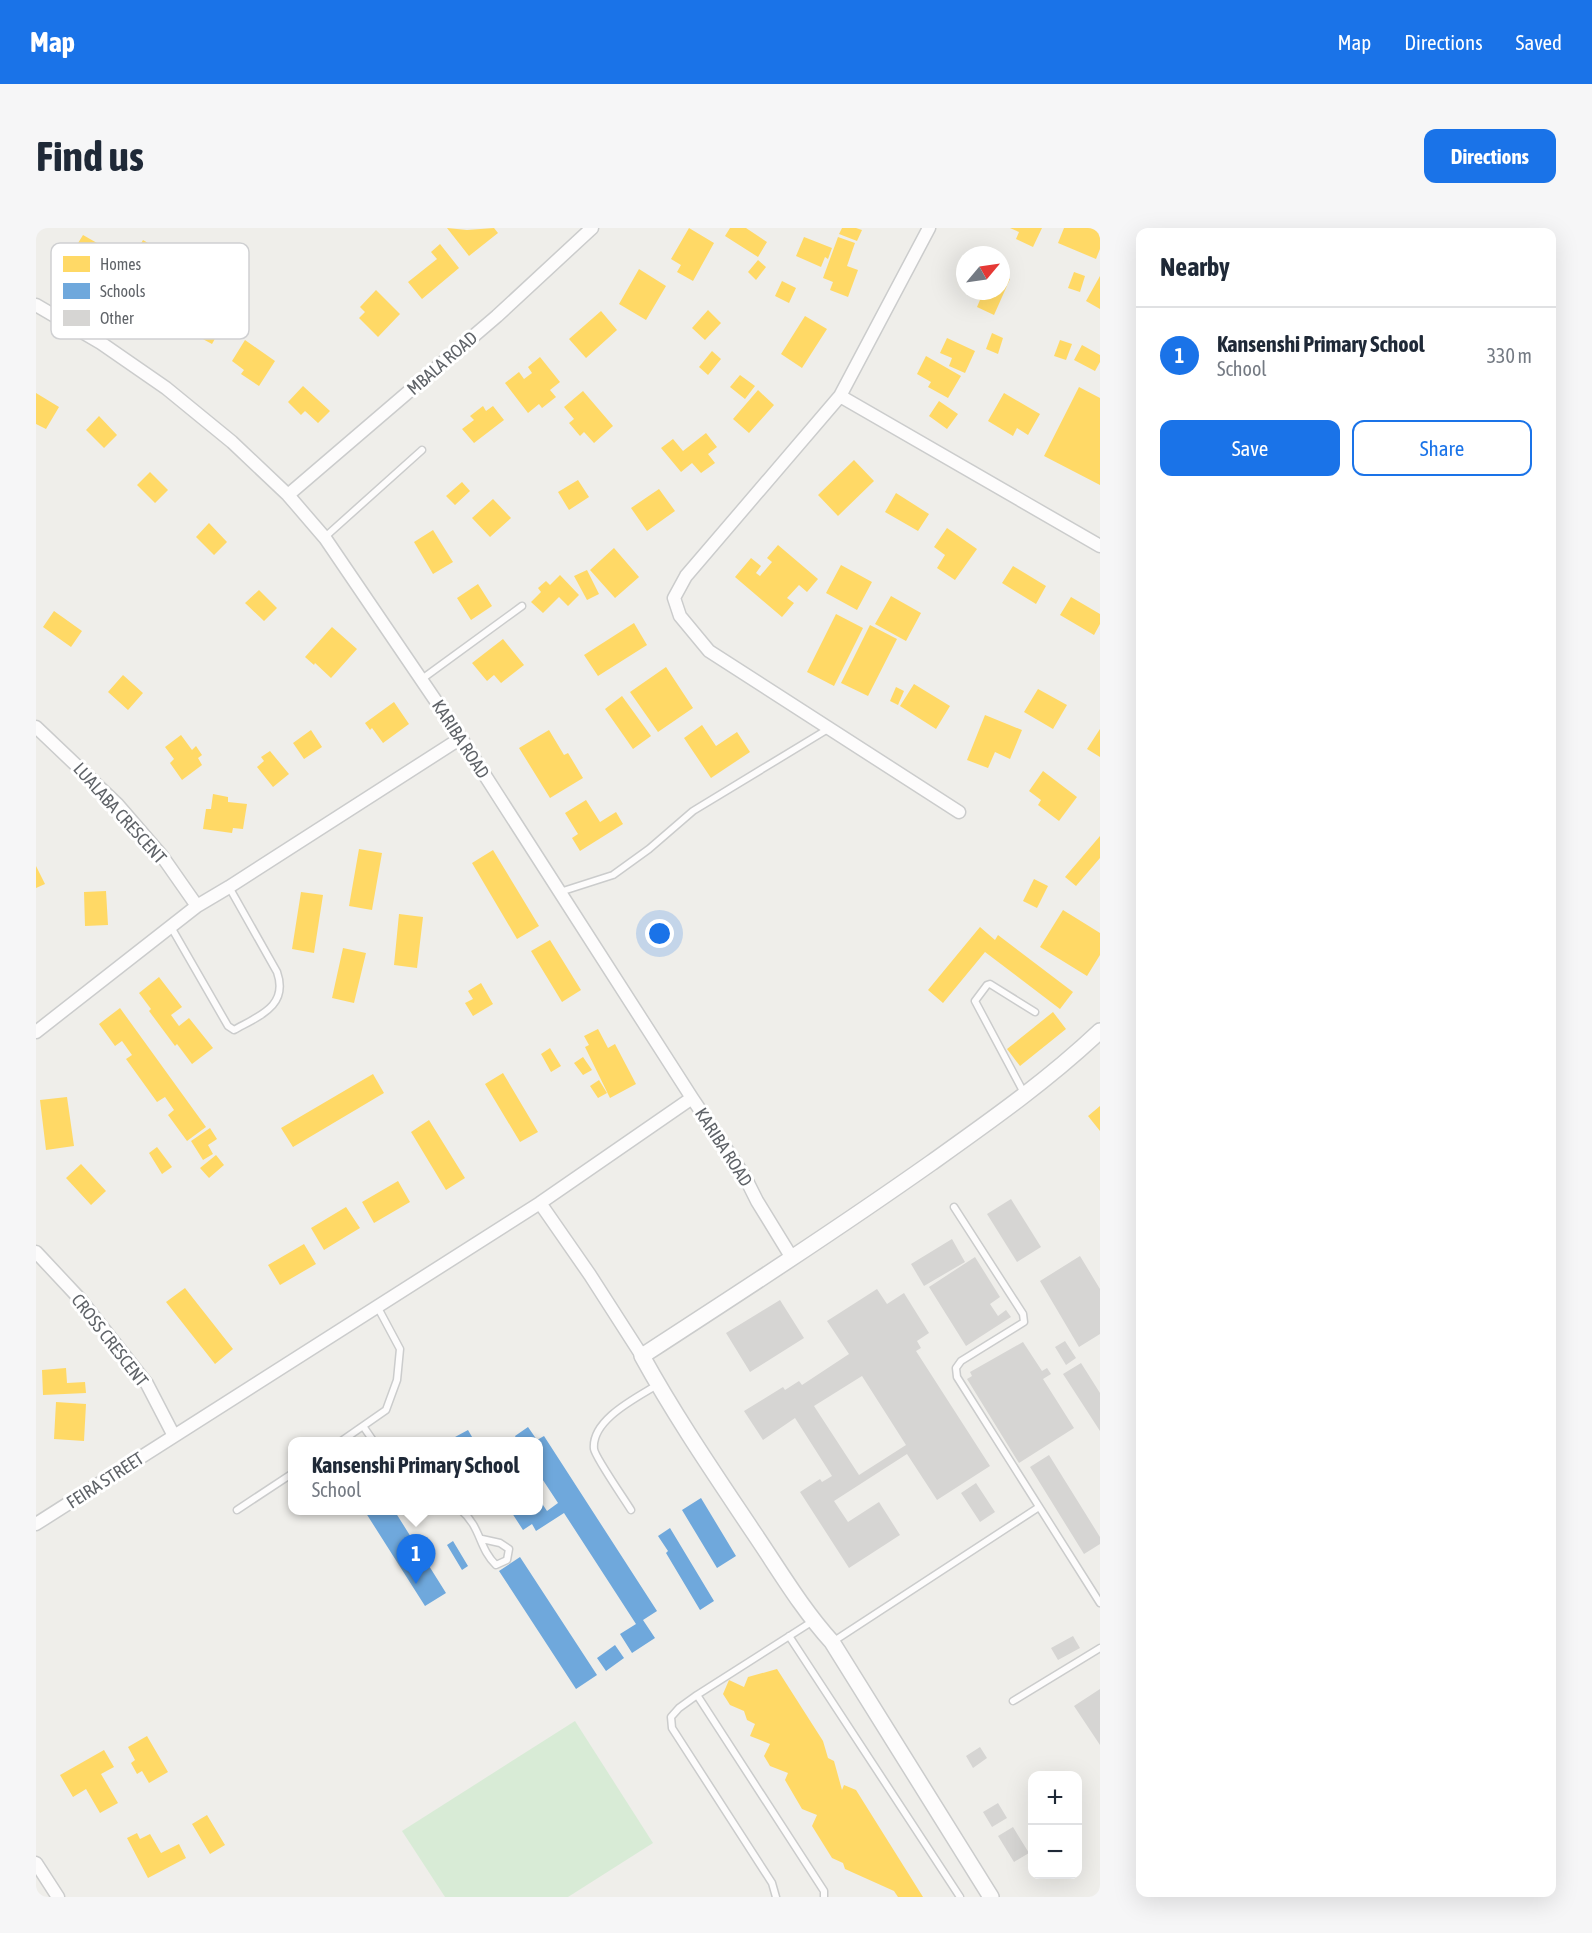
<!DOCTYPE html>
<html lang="en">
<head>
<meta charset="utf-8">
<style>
  :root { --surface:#fff; --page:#f6f6f7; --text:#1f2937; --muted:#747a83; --line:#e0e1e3; --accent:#1a73e8 }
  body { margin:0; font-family:"Asap Condensed",sans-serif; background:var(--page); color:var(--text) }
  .controls { position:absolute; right:18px; bottom:18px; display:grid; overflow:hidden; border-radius:12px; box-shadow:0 6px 24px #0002 }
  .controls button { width:54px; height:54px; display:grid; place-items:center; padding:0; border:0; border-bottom:2px solid var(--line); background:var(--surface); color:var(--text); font:30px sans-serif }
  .compass { position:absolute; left:920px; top:18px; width:54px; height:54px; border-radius:50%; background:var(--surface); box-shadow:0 6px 24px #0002; rotate:61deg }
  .you { position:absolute; left:624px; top:706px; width:21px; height:21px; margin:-15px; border:4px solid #fff; border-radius:50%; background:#1a73e8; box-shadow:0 0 0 9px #1a73e833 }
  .badge { display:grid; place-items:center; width:39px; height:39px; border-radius:50%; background:var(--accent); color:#fff; font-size:20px; font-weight:700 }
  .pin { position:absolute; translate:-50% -50px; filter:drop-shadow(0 2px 3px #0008) }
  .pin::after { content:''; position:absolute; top:32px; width:21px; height:18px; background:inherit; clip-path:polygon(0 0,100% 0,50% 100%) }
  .popup { position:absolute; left:252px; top:1209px; width:255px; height:78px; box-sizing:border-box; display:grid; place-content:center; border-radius:12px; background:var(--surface); filter:drop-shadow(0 2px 4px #0005); font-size:20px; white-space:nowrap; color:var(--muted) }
  .popup b { font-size:22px; color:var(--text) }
  .popup::after { content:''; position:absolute; left:50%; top:100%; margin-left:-12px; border:12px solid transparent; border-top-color:var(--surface) }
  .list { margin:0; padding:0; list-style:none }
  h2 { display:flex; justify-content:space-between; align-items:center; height:78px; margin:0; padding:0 24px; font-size:26px }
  h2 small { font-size:20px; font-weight:400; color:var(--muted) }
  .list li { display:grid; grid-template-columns:39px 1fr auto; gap:18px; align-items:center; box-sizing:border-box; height:96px; padding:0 24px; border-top:2px solid var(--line) }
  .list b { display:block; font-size:22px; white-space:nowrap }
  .list p { margin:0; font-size:20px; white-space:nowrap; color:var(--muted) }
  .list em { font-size:20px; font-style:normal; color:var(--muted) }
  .actions { display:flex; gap:12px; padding:18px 24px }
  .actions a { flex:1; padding:14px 0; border:2px solid var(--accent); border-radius:12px; text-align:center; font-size:21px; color:var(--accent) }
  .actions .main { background:var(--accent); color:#fff }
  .map { position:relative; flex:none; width:1064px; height:1669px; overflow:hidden; border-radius:12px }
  header { display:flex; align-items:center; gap:36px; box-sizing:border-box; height:84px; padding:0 30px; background:var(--accent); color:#fff }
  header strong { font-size:28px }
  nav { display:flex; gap:33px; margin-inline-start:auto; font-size:21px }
  .intro { display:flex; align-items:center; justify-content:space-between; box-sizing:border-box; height:144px; padding:0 36px }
  h1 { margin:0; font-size:42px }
  .button { padding:15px 27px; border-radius:12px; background:var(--accent); color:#fff; font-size:21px; font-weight:700 }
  main { display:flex; gap:36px; padding:0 36px }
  aside { flex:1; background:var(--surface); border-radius:12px; box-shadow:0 6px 24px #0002 }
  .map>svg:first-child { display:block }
</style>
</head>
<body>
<header>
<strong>Map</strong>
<nav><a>Map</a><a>Directions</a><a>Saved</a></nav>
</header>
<div class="intro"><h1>Find us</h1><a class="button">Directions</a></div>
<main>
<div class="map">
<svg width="1064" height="1669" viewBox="0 0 1064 1669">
  <rect width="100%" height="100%" fill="#efeeea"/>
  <path fill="#d8ebd6" d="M539,1493L617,1615L532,1669H409L366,1603Z"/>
  <path fill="#ffd966" d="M411,0L431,2L458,0L462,5L433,28Z
    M653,0L678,15L657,53L641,44L645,37L635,31Z
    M694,0H710L731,14L722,29L689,8Z
    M806,0H820L826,2L821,13L803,6Z
    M974,0H1006L997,19L980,11L983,4Z
    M1028,0H1064V21L1060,31L1022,15Z
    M47,7L82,27L73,45L36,25Z
    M768,9L796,20L792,31L789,29L785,39L760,28Z
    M802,9L819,15L811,38L822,42L812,69L794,62L797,54L787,50Z
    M107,12L122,21L111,40L95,32Z
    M404,16L423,40L386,71L372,54L401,31L395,24Z
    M722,32L730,39L720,52L712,44Z
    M97,38L130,57L119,78L85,59Z
    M603,41L630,58L610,92L583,76Z
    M1038,44L1049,48L1044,64L1032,60Z
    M965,47L974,51L958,87L941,79L944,72L938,69L941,63H965Z
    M1064,48V81L1050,73Z
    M746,53L760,60L753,75L739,68Z
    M340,62L364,86L342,109L323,90L329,84L324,79Z
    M150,78L186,98L176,116L139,96Z
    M672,82L685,95L669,112L656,100Z
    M565,83L581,102L550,130L533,111Z
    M769,88L791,101L766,140L745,126Z
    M956,105L967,110L962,126L950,121Z
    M911,110L939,123L929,145L913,138L916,130L904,125Z
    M209,112L239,133L223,158L205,146L208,142L196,133Z
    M1024,112L1036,116L1030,132L1018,128Z
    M1046,117L1064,127V134L1059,143L1038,132Z
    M676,123L685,131L672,147L663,139Z
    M890,128L925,148L912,170L892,159L895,154L881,146Z
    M504,129L524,154L514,162L520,169L506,180L503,176L492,185L469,155L483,144L488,151L496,145L492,139Z
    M704,147L719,158L709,171L694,159Z
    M267,158L294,183L282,195L269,183L265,187L252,174Z
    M1043,159L1064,170V257L1008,228Z
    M722,162L738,177L713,205L697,191Z
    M547,163L577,198L558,215L548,204L544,208L533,195L538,191L528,179Z
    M0,165L23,179L10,201L0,196Z
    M968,165L1004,186L992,207L981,200L977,208L952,193Z
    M903,173L922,186L911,201L893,188Z
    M447,178L450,183L457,178L468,192L438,215L426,201L438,192L434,188Z
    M63,188L81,207L68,220L50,202Z
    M670,205L681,219L672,226L679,235L665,245L656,235L645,244L625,220L637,211L647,223Z
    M818,232L838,253L802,288L782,267Z
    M114,244L132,262L119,275L101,257Z
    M542,252L553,269L533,282L522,264Z
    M426,254L434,263L419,277L410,268Z
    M623,261L639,283L611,303L595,280Z
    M860,265L893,286L882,303L849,284Z
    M457,271L475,290L454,309L436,290Z
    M173,295L191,314L178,327L160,309Z
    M911,300L941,321L919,352L901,340L909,327L898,319Z
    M397,302L417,334L397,346L378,314Z
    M742,317L782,351L771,364L763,357L751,370L758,375L746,389L699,349L715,330L725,338L720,345L724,348L736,334L731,330Z
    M578,320L603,349L579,370L554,342Z
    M805,337L836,354L821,382L790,365Z
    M977,338L1010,358L1000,376L966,355Z
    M551,342L563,366L551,372L538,348Z
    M524,347L543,367L532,378L523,369L507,385L495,374L505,364L502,360L510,353L514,357Z
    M442,356L456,378L435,392L421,370Z
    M223,362L241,380L228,393L209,375Z
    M855,368L885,385L870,413L839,396Z
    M1035,369L1064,386V396L1058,407L1024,387Z
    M18,383L46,403L35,419L7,399Z
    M800,386L827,400L798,458L771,444Z
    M598,395L611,417L562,448L548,427Z
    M834,397L861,411L832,468L805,455Z
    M296,399L321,421L295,450L279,435L278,437L269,429Z
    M467,411L488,437L465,455L458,447L451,453L436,435Z
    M630,439L657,480L622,504L594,464Z
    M87,447L107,465L92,482L72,464Z
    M878,456L914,478L900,501L864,478Z
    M860,459L868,463L862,477L854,473Z
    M1002,461L1031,477L1017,501L988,484Z
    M586,468L615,508L597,521L569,481Z
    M358,474L373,496L347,515L336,500L334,502L329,495Z
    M949,487L986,502L974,531L959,524L952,540L931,532Z
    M666,497L680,518L701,504L714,524L675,550L648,510Z
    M1064,501V529L1051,521Z
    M275,502L286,519L268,531L257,515Z
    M513,502L528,527L532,525L547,550L514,570L483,520Z
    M145,507L156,522L160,518L166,527L162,530L166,537L146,552L134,535L138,531L129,519Z
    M234,523L253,546L237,559L221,539L228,533L225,529Z
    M1007,543L1041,569L1023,593L1002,577L1005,572L993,563Z
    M177,566L192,569V574L211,576L207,601L197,600L196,605L167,601L170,581H175Z
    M550,572L564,594L580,584L587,596L544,623L536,610L542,606L529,585Z
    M1064,608V630L1040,658L1029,649Z
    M323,621L346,625L336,682L313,678Z
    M457,622L503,698L481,711L436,635Z
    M0,638L9,656L0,660Z
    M998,651L1012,658L1001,680L987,673Z
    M70,663L72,697L49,698L48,664Z
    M265,664L287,667L278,725L256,721Z
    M1027,682L1064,705V727L1051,748L1004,719Z
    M363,686L387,689L381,740L358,737Z
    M944,699L959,712L962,707L1037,764L1024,781L949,724L907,775L892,762Z
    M514,712L545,762L526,774L495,723Z
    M307,720L330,725L318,775L296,770Z
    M123,749L146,779L135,787L143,798L153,790L177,820L156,836L141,816L139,818L113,783L115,781L103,765Z
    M445,755L457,776L437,788L429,775L437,771L432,763Z
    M84,780L170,899L151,913L132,887L138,882L129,869L121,874L90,831L96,827L86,813L79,818L63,796Z
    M1017,784L1030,801L984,838L971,821Z
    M562,801L572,820L579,816L600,856L574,870L549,819L553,817L548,808Z
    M514,820L525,838L515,844L505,826Z
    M547,829L556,842L547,847L538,835Z
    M467,845L502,904L484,914L449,856Z
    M337,846L348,865L257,919L245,900Z
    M563,852L571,865L562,870L554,858Z
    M31,869L38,918L10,922L4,872Z
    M1064,878V903L1052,888Z
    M393,892L429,950L410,962L375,904Z
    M174,900L181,911L172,917L177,926L167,932L155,913Z
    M121,919L136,939L126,946L113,925Z
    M180,927L188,937L173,950L164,940Z
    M45,936L70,963L55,977L30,950Z
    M362,953L374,974L338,995L326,974Z
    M310,979L324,1000L288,1022L275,1000Z
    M268,1016L280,1036L244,1057L232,1037Z
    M149,1060L197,1121L179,1136L130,1074Z
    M30,1140L31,1155L49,1154L50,1165L7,1167L6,1142Z
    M20,1174L50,1176L48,1213L18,1211Z
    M741,1441L787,1513L792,1530L798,1533L806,1562L808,1557L820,1562L887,1669H862L858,1663L809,1641L807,1635L796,1630L776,1598L781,1587L766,1581L749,1552L752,1545L734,1538L728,1528L734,1516L714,1508L719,1496L711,1492L708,1483L694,1477L687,1466L693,1452L708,1459L712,1449Z
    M111,1508L132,1544L113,1555L106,1543L101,1546L95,1535L99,1532L92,1519Z
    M68,1522L78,1539L65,1546L82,1575L64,1585L50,1561L37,1569L24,1547Z
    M171,1587L189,1617L174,1626L156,1596Z
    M101,1605L104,1611L114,1606L125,1625L143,1616L150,1630L112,1650L91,1610Z"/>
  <path fill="#6fa8dc" d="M492,1199L501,1212L508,1208L621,1383L607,1392L619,1410L596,1425L584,1406L600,1396L528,1285L500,1303L496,1296L487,1302L474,1282H503V1271L511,1283L522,1275L503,1246V1214H482L479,1208Z
    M432,1202L439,1214H422L419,1209Z
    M665,1270L700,1328L681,1340L646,1282Z
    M328,1282H358L410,1365L389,1378Z
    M634,1300L678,1373L664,1382L630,1325L632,1323L622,1308Z
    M417,1313L432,1338L426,1342L411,1317Z
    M484,1329L561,1447L540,1461L463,1343Z
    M579,1417L588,1430L570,1443L561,1430Z"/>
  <path fill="#d6d5d3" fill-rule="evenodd" d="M975,971L1005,1019L981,1034L951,986Z
    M916,1011L929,1034L888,1058L875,1036Z
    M1044,1028L1064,1061V1106L1043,1119L1004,1053Z
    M939,1029L964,1069L954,1076L962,1088L970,1082L975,1089L930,1118L893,1059Z
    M841,1061L851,1076L868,1065L893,1105L881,1113L885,1120L880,1123L954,1238L901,1272L871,1226L798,1273L812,1294L843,1274L864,1307L813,1340L764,1264L784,1251L786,1254L796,1248L759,1190L727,1212L708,1183L747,1159L749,1162L763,1153L766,1157L813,1126L791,1093ZM826,1148L870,1217L823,1247L778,1178Z
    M744,1072L768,1110L714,1144L690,1105Z
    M1029,1113L1040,1130L1030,1137L1019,1119Z
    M987,1114L1006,1143L1011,1140L1015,1146L1007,1151L1038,1200L983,1235L931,1151L936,1148L934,1144Z
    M1045,1135L1064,1165V1203L1027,1146Z
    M1013,1227L1064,1309V1316L1048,1326L994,1239Z
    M940,1255L959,1284L944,1294L925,1265Z
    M1037,1408L1044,1420L1022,1432L1015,1420Z
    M1064,1461V1517L1038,1478Z
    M944,1519L951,1530L937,1540L930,1528Z
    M962,1575L971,1590L956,1599L947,1584Z
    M977,1599L993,1625L978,1634L962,1608Z"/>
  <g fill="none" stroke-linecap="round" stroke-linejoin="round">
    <defs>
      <path id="service" d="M289,309L386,222
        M386,451L486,378
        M524,664L577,647L613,621L657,583L792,501
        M135,699L192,798L198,802C223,788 253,778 241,744L193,659
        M988,865L939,773L951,757L954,756L999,784
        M918,979L987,1086L988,1094L925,1133L920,1140L921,1149L1064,1375
        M327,1198L338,1214
        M304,1214L350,1182L361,1152L364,1121L341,1078
        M201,1282L257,1245
        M425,1282C445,1299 443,1321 460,1337L471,1332L473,1321L464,1315L446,1311
        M595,1282C589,1272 559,1229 558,1221C555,1192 600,1170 621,1157
        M753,1408L924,1669
        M798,1413L1003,1279
        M661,1467L788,1663V1669
        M977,1473L1064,1420
        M740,1669L736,1655L636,1500L635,1489L643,1480L661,1467L777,1393"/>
      <path id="minor" d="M893,0L804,168L650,348L638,370L644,388L673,423L923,584
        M0,77L65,115L130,160L196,214L252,267L289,310L425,510L656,870L709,949L721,973L756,1030
        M804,168L1064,318
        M252,267L461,88L556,0
        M0,499L81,576L126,628L161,678
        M0,804L161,678L193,659L425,510
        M504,975L554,1047L606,1128
        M0,1024L44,1071L111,1156L138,1208
        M0,1296L504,975L656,870
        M0,1635L22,1669"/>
      <path id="tertiary" d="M955,1669L796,1414C765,1380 742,1340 716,1302C678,1245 639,1188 606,1128C703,1065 800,1002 895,935C954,893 1011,853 1064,803"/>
    </defs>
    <use href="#service" stroke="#cbcccc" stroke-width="9"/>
    <use href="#minor" stroke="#cbcccc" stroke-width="15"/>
    <use href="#tertiary" stroke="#cbcccc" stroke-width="18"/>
    <use href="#service" stroke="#fdfcfc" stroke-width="6"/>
    <use href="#minor" stroke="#fdfcfc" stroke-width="12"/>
    <use href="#tertiary" stroke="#fdfcfc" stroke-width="15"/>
  </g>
  <g text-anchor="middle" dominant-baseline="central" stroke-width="6" stroke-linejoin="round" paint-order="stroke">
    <g font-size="18" fill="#5f6368" stroke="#fff">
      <text transform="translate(406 135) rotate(-41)">MBALA ROAD</text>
      <text transform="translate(425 511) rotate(57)">KARIBA ROAD</text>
      <text transform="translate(84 585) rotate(48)">LUALABA CRESCENT</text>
      <text transform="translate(688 919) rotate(57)">KARIBA ROAD</text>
      <text transform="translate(74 1112) rotate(52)">CROSS CRESCENT</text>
      <text transform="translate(69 1252) rotate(-33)">FEIRA STREET</text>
    </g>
  </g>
  <rect x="15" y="15" width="198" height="96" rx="9" fill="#fff" stroke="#cfd0d2" stroke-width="1.5"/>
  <rect x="27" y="28" width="27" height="16" fill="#ffd966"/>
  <rect x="27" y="55" width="27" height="16" fill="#6fa8dc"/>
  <rect x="27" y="82" width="27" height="16" fill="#d6d5d3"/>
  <g font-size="16" fill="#5f6368">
    <text x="64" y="42">Homes</text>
    <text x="64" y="69">Schools</text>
    <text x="64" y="96">Other</text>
  </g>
</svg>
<div class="controls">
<button>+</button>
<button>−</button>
</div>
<svg class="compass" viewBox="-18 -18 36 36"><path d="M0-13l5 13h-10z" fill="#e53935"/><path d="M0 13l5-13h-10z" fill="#747a83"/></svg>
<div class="you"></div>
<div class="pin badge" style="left:380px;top:1356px">1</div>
<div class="popup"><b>Kansenshi Primary School</b>School</div>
</div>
<aside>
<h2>Nearby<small></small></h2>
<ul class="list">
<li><span class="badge">1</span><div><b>Kansenshi Primary School</b><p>School</p></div><em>330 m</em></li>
</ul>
<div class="actions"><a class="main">Save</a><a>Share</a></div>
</aside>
</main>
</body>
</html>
